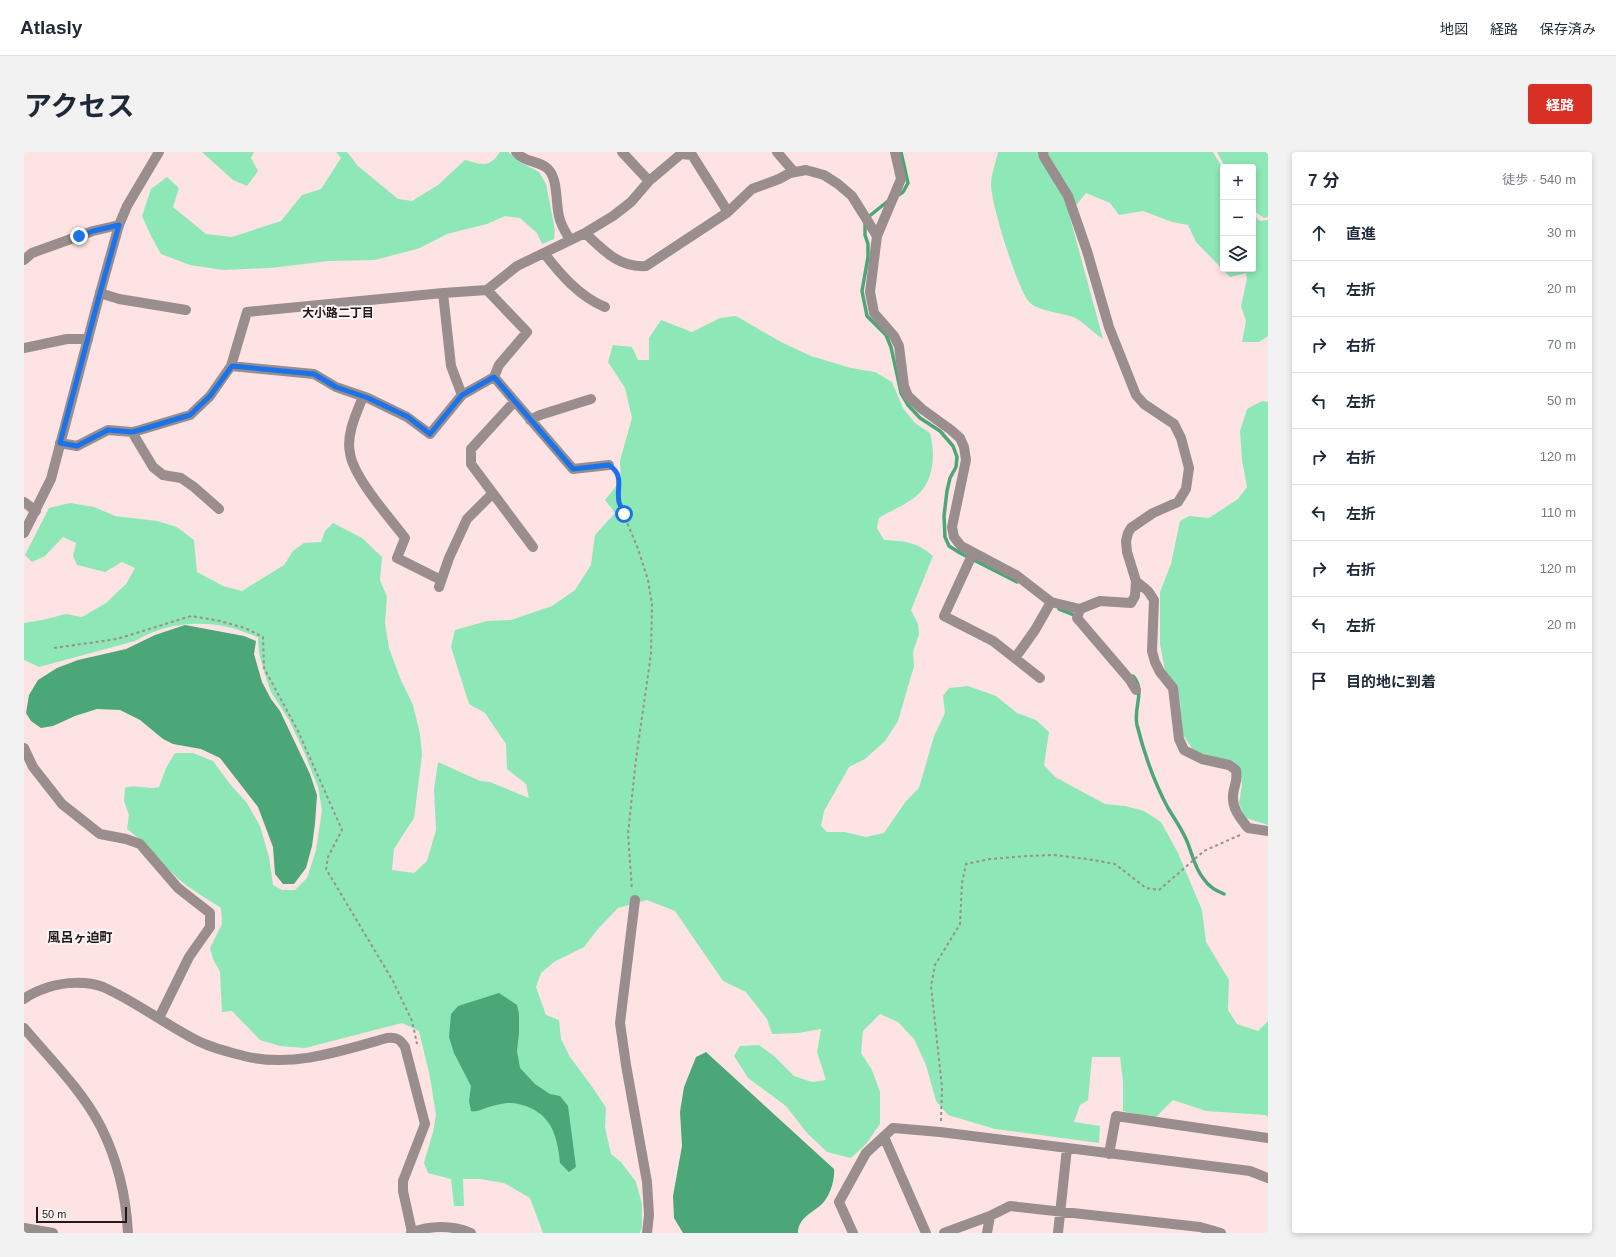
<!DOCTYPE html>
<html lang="ja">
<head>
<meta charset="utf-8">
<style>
  :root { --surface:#fff; --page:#f2f2f3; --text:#1f2937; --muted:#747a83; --line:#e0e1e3; --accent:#d93025 }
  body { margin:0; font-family:Arial,"Noto Sans JP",sans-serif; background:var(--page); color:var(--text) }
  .controls { position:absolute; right:12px; top:12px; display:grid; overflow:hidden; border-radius:4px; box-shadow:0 2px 6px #0003 }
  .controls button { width:36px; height:36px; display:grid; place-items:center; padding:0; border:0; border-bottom:1px solid var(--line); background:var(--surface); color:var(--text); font:20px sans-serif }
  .scale { position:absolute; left:12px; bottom:10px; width:91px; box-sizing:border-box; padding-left:4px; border:2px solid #231819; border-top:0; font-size:11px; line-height:14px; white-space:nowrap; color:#231819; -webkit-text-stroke:3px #fcf5f6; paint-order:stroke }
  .stop { position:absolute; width:12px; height:12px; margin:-9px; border:3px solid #1a73e8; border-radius:50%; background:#fff }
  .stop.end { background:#1a73e8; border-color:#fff; box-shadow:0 1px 4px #0008 }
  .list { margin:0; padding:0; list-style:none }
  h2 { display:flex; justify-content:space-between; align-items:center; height:52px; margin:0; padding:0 16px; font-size:17px }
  h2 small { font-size:13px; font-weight:400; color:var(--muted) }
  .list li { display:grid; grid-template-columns:26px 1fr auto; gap:12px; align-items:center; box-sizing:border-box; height:56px; padding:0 16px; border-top:1px solid var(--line) }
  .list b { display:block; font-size:15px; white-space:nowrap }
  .list em { font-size:13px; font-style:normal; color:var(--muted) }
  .icon { flex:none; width:22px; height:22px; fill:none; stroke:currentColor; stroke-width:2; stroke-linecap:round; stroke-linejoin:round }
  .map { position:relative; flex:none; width:1244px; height:1081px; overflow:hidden; border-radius:4px }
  header { display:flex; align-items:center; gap:24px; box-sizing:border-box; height:56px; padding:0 20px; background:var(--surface); border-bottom:1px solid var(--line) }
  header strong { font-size:19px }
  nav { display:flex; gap:22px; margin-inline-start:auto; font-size:14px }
  .intro { display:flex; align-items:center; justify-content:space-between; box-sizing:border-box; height:96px; padding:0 24px }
  h1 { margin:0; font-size:28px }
  .button { padding:10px 18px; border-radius:4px; background:var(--accent); color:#fff; font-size:14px; font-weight:700 }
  main { display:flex; gap:24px; padding:0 24px }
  aside { flex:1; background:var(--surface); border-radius:4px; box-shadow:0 2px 6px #0003 }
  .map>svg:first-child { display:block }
</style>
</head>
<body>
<header>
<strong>Atlasly</strong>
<nav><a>地図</a><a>経路</a><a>保存済み</a></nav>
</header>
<div class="intro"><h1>アクセス</h1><a class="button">経路</a></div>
<main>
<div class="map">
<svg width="1244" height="1081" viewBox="0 0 1244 1081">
  <rect width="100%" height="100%" fill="#fde3e4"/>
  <path fill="#8ee7b6" d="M178,0H230L227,6L234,19L223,34L209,28Z
    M312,0H323L334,14L374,47L388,49L414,33L441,8C458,13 466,16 476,0H484L496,10L515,20L522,32L531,78L530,87L518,92L513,81L496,66L481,64L463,72L423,82L396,96L351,108L305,109L246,116L199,118L166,113L137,102L128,86L118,64L127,37L143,25L155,36L149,55L182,82L208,85L257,69L278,43L297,37L317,6Z
    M974,0H1189L1199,17V117H1229V62L1236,69L1244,68V184L1235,190H1218L1222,169L1217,154L1223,127L1222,121L1206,125L1172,90L1164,73L1148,70L1119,59L1095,63L1086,51L1062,41L1045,62L1079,187C1069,181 1059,169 1049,165C1038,161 1015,159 1006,151C994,140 967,51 967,33C967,22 972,10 974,0Z
    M1193,0H1244V65L1240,66L1229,58V15H1201Z
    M712,164L757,190L787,204L827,216L851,220L868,230L879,256L891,271L906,281C912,304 910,331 890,346C879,354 866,359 855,366L853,376L860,388C881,389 893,390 909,404L887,458L894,472L895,482L889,500L890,514L874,569L861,589L841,607L825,615L800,659L797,674L803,680H820L842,685L860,681L882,649L895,636L910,584L921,561L919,544L925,536L944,534L972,544L993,561L1012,568L1025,580L1020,613L1031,625L1081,652L1101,654L1120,659L1137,670L1154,701L1178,758L1182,790L1205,828L1204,858L1213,872L1234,879L1244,869V965L1241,963L1182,959L1149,948L1130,967L1099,959V929L1096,905H1068L1064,948L1056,953L1050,970L1076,974L1075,991L971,977L924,963L912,949L902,913L890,887L874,870L856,862L839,879L837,901L848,918L856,940V972L842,992L827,1006L803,1000L783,981L762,954L724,926L710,904L716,894L735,893L750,904L770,924L788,930L802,928L793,900L797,877L774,881L748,882L743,867L722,840L699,829L651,759L623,748L594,756L573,778L560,795L530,810L517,821L512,835L522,863L535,868L537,887L546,905L569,936L582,956L581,976L587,1002L597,1010L612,1030L618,1052V1075L616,1081H519L506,1046L480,1031L456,1027H439L440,1054H430L427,1027L404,1021L400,1011L409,980L412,963L406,925L395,879L378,871L281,896L256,894L236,888L208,859L198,860L196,820L189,807L186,796L198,772L197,756C184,747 169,739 157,729C138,713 124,692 103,677L105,663L100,649L101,636C112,632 123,638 135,635L142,616L151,601H169L189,609L206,632L223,651L236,674L245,705L249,733L258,738H271L283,726L292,698L298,658L294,635L280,600L265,568L247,540L241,523L235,501L234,485C224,482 214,477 204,475C172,468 139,472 111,489L15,515L0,508V471L18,468L42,462L58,465L82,451L102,432L111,416L98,410L81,420L53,413L49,404L52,391L39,385L21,404L8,410L1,403L25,356L46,351L70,355L91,364L133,369L153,375L170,388L173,420L199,434L218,439L260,413L269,399L280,391L297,390L301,379L309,371L338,386L358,405L356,428L363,445L361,471L365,496L376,526L389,553L396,582L398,603L390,666L370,697L368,718L390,721L403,709L412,678L410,637L414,610L456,629L466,630L505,646L502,632L483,617L482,592L461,561L445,552L427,495L431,478L463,469L487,468L528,454L551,438L567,413L571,383L591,361L581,348L597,328L596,309L608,266L601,236L584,210L589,193L608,195L614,208H625V186L637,168L668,180L696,166Z
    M1238,249L1244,250V673L1222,666L1215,652L1218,633L1216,616L1196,607L1170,599L1159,583L1156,550L1152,532L1141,519L1136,492V440L1147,412L1156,369L1165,364L1185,366L1214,347L1223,335L1218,308L1216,279L1223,257Z"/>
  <path fill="#4ba778" d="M161,473L220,484L232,489L230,502L238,530L247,547L256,559L286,622L293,643L291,672L288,694L282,716L270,732H259L251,722L249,695L234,655L196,606L177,597L149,592L139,587L116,568L96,558L73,557L51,564L29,574L17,576L7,569L2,561L5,543L14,528L33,516L54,508L102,497L131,483Z
    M475,841L493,853L495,862V881L493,899L496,916L511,932L526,942L536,944L544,954L552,1015L545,1020L536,1011C535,999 532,980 524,970C516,958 497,950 483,951C477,952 470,953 465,955C457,957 456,960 447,959L445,949L447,934L430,901L425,885L427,862L434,854Z
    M682,900L810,1017C811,1028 806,1044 798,1052C788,1061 774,1066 774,1081H659L650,1066L649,1044L658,994L656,960L660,935L672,905Z"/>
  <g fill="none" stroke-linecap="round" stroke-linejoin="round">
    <path stroke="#4ba778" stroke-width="3.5" d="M873,44L879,40L884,31L877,0
      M843,66L864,49
      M841,71V83L844,92V105L838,139L843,164L862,183L867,195L877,241L884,253L896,266L916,279L929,294L933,305L932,315L926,326L923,339L920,364L921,385L925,394L936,401L993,430
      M1035,457L1053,464
      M1109,524C1122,539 1109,555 1113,573C1120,601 1130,630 1144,656C1150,666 1157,676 1162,687C1168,700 1170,715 1179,726C1185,735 1191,738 1200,742"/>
    <path stroke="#9f8c8d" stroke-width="2" stroke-dasharray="3 3" stroke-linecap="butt" d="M593,320L595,322V351L614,397L624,428L628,453L627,502L612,607L604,682L608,738
      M30,496L93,487L167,464L196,469L221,476L239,485L240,516L274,579L318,678L304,705L302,717L369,829L388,869L393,892
      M917,969L918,935L907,834L911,813L936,772L938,731L942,712L966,707L1004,704L1030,703L1063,707L1091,712L1122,736L1135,738L1180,699L1216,683"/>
    <path stroke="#9a8d8e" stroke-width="10" d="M492,0C500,11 515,8 524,17C535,28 531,54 536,68C538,75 543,82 546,88
      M598,0L625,29
      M753,0L770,20
      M871,0L877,27L853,84L846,140L850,161L870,184L875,194L880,234L884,244L898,257L927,278L936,286L940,295L942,308L928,375L930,385L937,394L992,423L1027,450L1056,457L1076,449L1107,451L1111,444L1112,429L1103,400L1102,389L1104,381L1107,376L1129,361L1154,350L1162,337L1165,316L1157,286L1150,272L1120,252L1112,243L1085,175L1063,99L1044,44L1020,5L1019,0
      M561,81C579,98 595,116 622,114L704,60L728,37L755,27L766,21L782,18L800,23L814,32L828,44L853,84
      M520,101C536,122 556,145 581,155
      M0,108L8,101L69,79L95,73
      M76,141L95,147L162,158
      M419,141L463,138L493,114L561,81L589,64L607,50L625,29L657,2L668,3L704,60
      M0,196L43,187H64
      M207,214L290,222L312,235L344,246L383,265L406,282L438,243L470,225L475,213L503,180L463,138
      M470,225L549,317L585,313
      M339,245C332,262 322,283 326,301C329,325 366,366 381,386L373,406L417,428
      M490,250L447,297V312L509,395
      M506,268L516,263L567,247
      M108,280L129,315L139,323L157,326L170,335L195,357
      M36,291L53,294L84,278L108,280L116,278L166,263L186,244L207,214L223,160L419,141L427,214L438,243
      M0,350L12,359
      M949,401L920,464L969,489L1016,526
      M1112,429L1124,439L1130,448L1128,499L1131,510L1136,520L1149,536L1155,587L1160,598L1178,607L1205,613L1212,618C1214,631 1210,632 1209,643C1208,657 1216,666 1224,676L1244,679
      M415,435L425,406L443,367L468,342
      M1056,457L1053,466L1106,528L1112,538
      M991,506L1011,478L1027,450
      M0,596L9,615L38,652L76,682L102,687L116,692L154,736L186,761V775L165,805L135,866
      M611,748L596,871L602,913L623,1030L625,1063L623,1081
      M0,847C7,841 16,838 25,835C41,830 63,829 79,835C111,849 142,873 174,889C188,896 205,900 220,904C268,916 317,899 363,886C372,885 376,887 381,895L401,972L379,1029V1039L388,1080
      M860,985L902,1081
      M1085,1002L1092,964L1244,986
      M829,1081L815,1050L842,1001L869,976L916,980L1226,1019L1244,1026
      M920,1081L966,1064L986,1054L1176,1075L1197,1081
      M963,1081L966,1064
      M1034,1081L1043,996"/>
    <path stroke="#9a8d8e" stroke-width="10" d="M0,381L27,327L76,141L95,73L103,54L135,0
      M0,876C26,907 58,938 77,975C94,1009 102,1043 104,1081
      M0,1076L29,1081
      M387,1081C406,1073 428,1073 447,1081"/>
  </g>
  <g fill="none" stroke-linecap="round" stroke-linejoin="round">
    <path stroke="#1a73e8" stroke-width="5" d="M55,84L69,79L95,73L76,141L36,291L53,294L84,278L108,280L116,278L166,263L186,244L208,214L290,222L312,235L344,246L384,265L406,282L438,243L470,225L549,317L585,313C601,324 592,335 595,350C596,354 599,358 600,362"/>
  </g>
  <g text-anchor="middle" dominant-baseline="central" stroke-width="4" stroke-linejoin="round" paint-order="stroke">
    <g font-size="12" font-weight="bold" fill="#231819" stroke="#fcf5f6">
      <text x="314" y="161">大小路二丁目</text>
    </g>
    <g font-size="13" font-weight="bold" fill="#231819" stroke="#fcf5f6">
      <text x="56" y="785">風呂ヶ迫町</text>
    </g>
  </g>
</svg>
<div class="controls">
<button>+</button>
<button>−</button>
<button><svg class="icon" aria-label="layers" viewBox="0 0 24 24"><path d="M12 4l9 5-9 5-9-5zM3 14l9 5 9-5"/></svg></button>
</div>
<div class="scale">50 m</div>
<div class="stop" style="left:600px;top:362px"></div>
<div class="stop end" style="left:55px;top:84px"></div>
</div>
<aside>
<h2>7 分<small>徒歩 · 540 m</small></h2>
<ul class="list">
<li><svg class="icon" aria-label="ahead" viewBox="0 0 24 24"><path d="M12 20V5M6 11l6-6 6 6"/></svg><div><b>直進</b></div><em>30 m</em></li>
<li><svg class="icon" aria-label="left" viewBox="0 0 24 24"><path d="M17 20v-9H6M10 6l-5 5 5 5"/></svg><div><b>左折</b></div><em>20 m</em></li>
<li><svg class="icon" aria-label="right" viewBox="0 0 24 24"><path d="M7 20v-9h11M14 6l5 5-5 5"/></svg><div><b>右折</b></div><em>70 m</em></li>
<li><svg class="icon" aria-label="left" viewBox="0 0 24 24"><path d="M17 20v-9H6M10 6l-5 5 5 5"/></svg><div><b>左折</b></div><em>50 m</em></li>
<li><svg class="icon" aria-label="right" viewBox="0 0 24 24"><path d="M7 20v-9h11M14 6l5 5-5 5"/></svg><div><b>右折</b></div><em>120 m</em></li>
<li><svg class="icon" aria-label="left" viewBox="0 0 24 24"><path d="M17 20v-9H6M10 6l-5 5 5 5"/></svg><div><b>左折</b></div><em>110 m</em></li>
<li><svg class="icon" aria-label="right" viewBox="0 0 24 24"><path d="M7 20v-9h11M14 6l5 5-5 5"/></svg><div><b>右折</b></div><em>120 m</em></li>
<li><svg class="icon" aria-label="left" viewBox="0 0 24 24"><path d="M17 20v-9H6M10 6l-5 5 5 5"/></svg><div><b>左折</b></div><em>20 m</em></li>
<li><svg class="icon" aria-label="arrive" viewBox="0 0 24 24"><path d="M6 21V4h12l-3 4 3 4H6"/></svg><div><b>目的地に到着</b></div></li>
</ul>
</aside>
</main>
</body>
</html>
